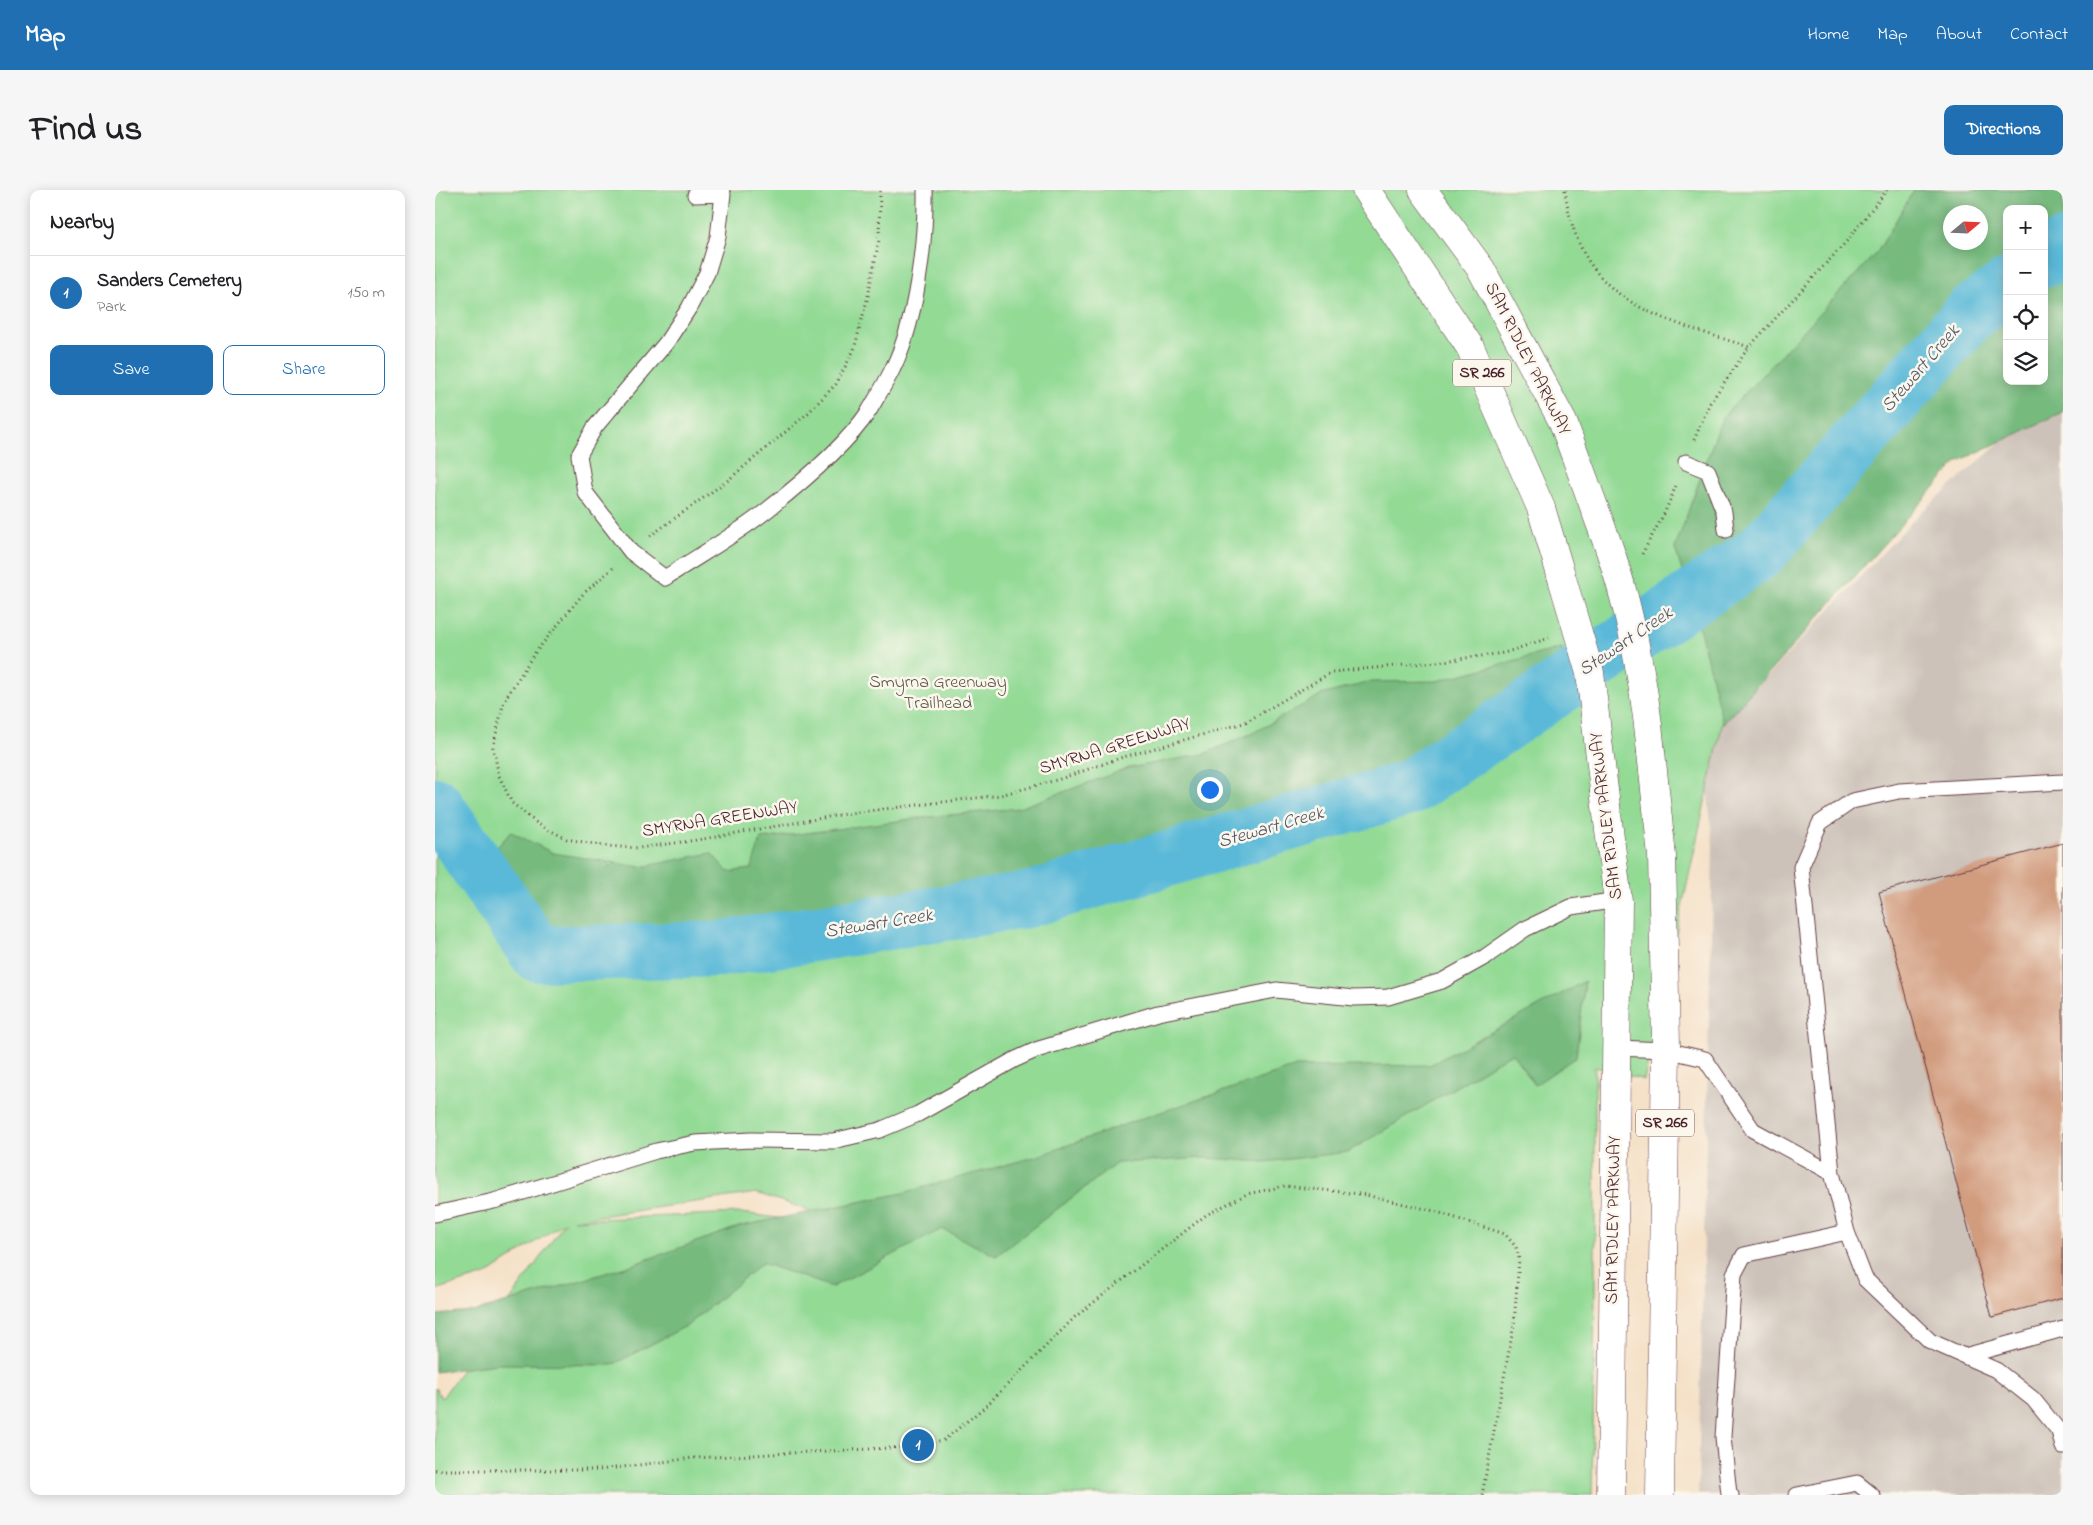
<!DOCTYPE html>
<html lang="en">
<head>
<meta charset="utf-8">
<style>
  :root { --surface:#fff; --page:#f6f6f6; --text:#202124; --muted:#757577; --line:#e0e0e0; --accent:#1f6fb2 }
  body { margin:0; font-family:"Indie Flower",sans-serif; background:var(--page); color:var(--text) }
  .controls { position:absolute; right:15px; top:15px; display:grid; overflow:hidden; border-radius:10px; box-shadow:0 2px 12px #0003 }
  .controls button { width:45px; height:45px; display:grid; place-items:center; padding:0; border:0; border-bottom:1px solid var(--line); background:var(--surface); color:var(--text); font:25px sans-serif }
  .compass { position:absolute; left:1508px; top:15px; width:45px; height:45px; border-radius:50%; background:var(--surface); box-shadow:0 2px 12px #0003; rotate:71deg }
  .you { position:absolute; left:774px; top:599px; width:18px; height:18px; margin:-12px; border:4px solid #fff; border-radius:50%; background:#1a73e8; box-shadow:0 0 0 8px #1a73e833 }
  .badge { display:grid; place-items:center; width:32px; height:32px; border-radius:50%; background:var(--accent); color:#fff; font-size:16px; font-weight:700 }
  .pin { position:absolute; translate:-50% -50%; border:2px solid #fff; box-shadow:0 1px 5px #0006 }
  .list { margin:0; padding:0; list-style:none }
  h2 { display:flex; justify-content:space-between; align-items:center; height:65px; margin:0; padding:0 20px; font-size:21px }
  h2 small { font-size:16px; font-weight:400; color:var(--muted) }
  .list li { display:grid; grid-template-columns:32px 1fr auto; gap:15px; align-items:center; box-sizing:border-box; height:75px; padding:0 20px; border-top:1px solid var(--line) }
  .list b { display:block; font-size:19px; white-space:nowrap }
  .list p { margin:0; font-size:16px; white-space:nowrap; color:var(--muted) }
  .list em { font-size:16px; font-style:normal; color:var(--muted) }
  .actions { display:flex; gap:10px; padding:15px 20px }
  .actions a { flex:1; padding:11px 0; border:1px solid var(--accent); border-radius:10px; text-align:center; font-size:18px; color:var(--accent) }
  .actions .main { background:var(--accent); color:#fff }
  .icon { flex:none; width:28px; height:28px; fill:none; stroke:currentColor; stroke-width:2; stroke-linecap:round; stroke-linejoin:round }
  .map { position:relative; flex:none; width:1628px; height:1305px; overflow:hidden; border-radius:10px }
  header { display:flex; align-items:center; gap:30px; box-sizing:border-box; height:70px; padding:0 25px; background:var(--accent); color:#fff }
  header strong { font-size:24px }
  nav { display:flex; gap:28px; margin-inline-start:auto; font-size:18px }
  .intro { display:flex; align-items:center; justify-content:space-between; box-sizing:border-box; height:120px; padding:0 30px }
  h1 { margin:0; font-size:35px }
  .button { padding:12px 22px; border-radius:10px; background:var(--accent); color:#fff; font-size:18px; font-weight:700 }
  main { display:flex; gap:30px; padding:0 30px }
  aside { flex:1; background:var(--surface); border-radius:10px; box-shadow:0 2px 12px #0003 }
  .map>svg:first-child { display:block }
</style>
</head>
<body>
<header>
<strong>Map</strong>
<nav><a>Home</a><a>Map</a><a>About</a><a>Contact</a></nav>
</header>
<div class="intro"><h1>Find us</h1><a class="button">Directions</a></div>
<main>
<aside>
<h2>Nearby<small></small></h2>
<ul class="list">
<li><span class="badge">1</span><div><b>Sanders Cemetery</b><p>Park</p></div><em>150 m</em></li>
</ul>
<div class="actions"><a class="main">Save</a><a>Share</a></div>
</aside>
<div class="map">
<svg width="1628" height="1305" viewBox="0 0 1628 1305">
  <rect width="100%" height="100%" fill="#fbf7ec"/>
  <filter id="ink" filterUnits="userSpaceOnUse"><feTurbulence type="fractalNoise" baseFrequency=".02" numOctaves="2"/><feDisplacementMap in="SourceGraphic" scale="10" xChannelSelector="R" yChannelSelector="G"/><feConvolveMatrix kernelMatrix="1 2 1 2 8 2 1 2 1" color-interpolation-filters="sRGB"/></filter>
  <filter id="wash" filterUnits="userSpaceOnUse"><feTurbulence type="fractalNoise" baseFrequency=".0096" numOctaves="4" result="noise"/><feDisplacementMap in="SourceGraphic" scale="20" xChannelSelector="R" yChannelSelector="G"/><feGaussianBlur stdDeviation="1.12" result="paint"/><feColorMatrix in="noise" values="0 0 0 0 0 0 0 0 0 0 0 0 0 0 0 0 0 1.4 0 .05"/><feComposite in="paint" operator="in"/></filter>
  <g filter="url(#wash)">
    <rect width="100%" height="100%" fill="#f5e1c8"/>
    <path fill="#cdc2b9" d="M1602,220L1628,221V1305H1263L1278,655L1268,555L1483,325Z"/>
    <path fill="#93da95" stroke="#6e7c60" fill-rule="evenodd" d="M0,0H1628L1609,19H1572L1325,362L1209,890L1160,877V1101L1157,1305H0V1198L7,1208L130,1032L51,1085L0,1100ZM1516,22H1546V52H1516ZM321,1003L439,1041L306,1023L138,1030Z"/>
    <path fill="#76ba7e" stroke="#606c54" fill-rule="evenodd" d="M1479,0H1628V222L1522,272L1288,534L1264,436L1240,358L1287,228L1443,61ZM1572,19H1609V191H1572ZM1516,22H1546V52H1516Z
      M1127,458L1136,489L974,598L592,710L284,759L103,764L43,678L76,642L118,663L206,677L276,663L293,682L316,679L326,649L485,628L584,618L694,578L769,564L818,543L886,505L935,492L1002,491Z
      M1150,791L1141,867L1100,895L1077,863L913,962L830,972L772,968L682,973L561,1066L507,1039L397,1097L327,1073L253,1135L177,1175L63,1174L0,1182V1125L39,1122L191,1077L306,1036L468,1003L603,966L708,928L861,877L995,875Z"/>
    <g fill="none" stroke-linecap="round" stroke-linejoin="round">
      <path stroke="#5ab9d8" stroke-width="56" d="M1609,70L1628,57
        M0,615L103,764L284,759L592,710L974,598L1325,362L1536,123L1572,97"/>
    </g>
    <g id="blocks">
      <path fill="#d19b7e" d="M1628,653V1108L1557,1127L1444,702Z"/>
    </g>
  </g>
  <g filter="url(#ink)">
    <use href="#blocks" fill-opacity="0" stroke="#643c43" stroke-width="1"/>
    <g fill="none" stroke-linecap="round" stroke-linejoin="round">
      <defs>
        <path id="service" d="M260,5L288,4L283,47L272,83L254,118L231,153L160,237L144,265L150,302L196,362L230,388C263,366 299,346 331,321C364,295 411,256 434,221C442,207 451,193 458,178C481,132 491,51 490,0
          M1251,272L1273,281L1289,322L1291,340
          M1181,858L1231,860L1270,869L1318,940L1397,983L1412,1042L1430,1089L1495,1151L1561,1180L1598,1209L1624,1241L1628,1257
          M1397,983L1366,677L1385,633L1417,611L1464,601L1628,592
          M0,1024L59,1011L221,961L260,953L316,950L398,951L445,940L483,924L579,870L601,860L723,823L841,800L919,808L953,807L1007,791L1050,767L1090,739L1136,717L1183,710
          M1530,1166L1628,1139
          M1296,1305L1294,1304L1288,1247L1299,1084L1309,1065L1412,1042
          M1362,1305L1422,1293L1437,1305"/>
        <path id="primary" d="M931,0L1035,157L1106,318L1126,385
          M988,0L1046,79L1128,232L1169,344
          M1216,562L1227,666L1231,855L1225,1305
          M1169,600L1183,711L1176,1305"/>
      </defs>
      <use href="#service" stroke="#643c43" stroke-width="17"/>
      <use href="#primary" stroke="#643c43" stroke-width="29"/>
      <path stroke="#643c43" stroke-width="3" stroke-dasharray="1 4" stroke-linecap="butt" d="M1130,0C1145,114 1220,126 1314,157L1411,52L1452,0
        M1259,250L1275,213L1314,157
        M215,346L292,291L373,223L401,194L419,160L433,106L444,50L445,0
        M1207,364L1230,322L1242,293
        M178,378L148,404L99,464L69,511L58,557L64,586L77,613L103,634L132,649L170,656L204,658L262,650L416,623L566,605L625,589L685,568L809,533L897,482L1001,472L1069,463L1114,448
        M0,1280H164L258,1268L474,1257L509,1250L551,1216L640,1127L771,1025L812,1004L850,996L926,1004L999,1021L1070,1044L1081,1057L1084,1069L1079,1134L1047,1305"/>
      <use href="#service" stroke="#fff" stroke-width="15"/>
      <use href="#primary" stroke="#fff" stroke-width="28"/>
      <defs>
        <path id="primary-bridge" d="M1169,344C1194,410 1209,491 1216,562
          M1126,385L1155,483L1169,600"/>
      </defs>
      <use href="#primary-bridge" stroke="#643c43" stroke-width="29" stroke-linecap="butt"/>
      <use href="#primary-bridge" stroke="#fff" stroke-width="28"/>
    </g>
  </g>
  <g text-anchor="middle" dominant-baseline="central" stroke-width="5" stroke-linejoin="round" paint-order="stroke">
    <g fill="#fbf7ec" stroke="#7f6065" stroke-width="1">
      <rect x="1018" y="169.5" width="58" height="27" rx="4"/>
      <rect x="1201" y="919.5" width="58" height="27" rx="4"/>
    </g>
    <g font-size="16" font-weight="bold" fill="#4a1f2b">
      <text x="1047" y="183">SR 266</text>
      <text x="1230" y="933">SR 266</text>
    </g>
    <g font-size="18" fill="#4a1f2b" stroke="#fbf7ec">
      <text transform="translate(1092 169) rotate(63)">SAM RIDLEY PARKWAY</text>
      <text transform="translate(680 557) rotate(-17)">SMYRNA GREENWAY</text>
      <text transform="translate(1172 626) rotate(-97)">SAM RIDLEY PARKWAY</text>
      <text transform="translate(285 630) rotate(-9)">SMYRNA GREENWAY</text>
      <text transform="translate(1179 1030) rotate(-89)">SAM RIDLEY PARKWAY</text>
    </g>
    <g font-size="18" fill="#60574b" stroke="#fbf7ec">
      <text x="503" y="493">Smyrna Greenway<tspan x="503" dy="21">Trailhead</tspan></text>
    </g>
    <g font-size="19" font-style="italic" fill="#505568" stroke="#fbf7ec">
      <text transform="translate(1486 179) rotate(-49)">Stewart Creek</text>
      <text transform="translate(1191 452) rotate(-34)">Stewart Creek</text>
      <text transform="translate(836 638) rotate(-16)">Stewart Creek</text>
      <text transform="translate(444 734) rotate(-9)">Stewart Creek</text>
    </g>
  </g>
</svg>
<div class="controls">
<button>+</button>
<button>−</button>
<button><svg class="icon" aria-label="locate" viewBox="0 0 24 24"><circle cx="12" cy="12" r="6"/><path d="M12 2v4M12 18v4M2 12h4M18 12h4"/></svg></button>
<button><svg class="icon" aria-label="layers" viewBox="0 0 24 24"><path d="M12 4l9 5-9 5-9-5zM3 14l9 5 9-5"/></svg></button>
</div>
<svg class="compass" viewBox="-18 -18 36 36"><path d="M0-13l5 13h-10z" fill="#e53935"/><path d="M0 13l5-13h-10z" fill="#757577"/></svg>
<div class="you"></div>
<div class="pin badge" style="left:483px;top:1255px">1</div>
</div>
</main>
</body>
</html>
